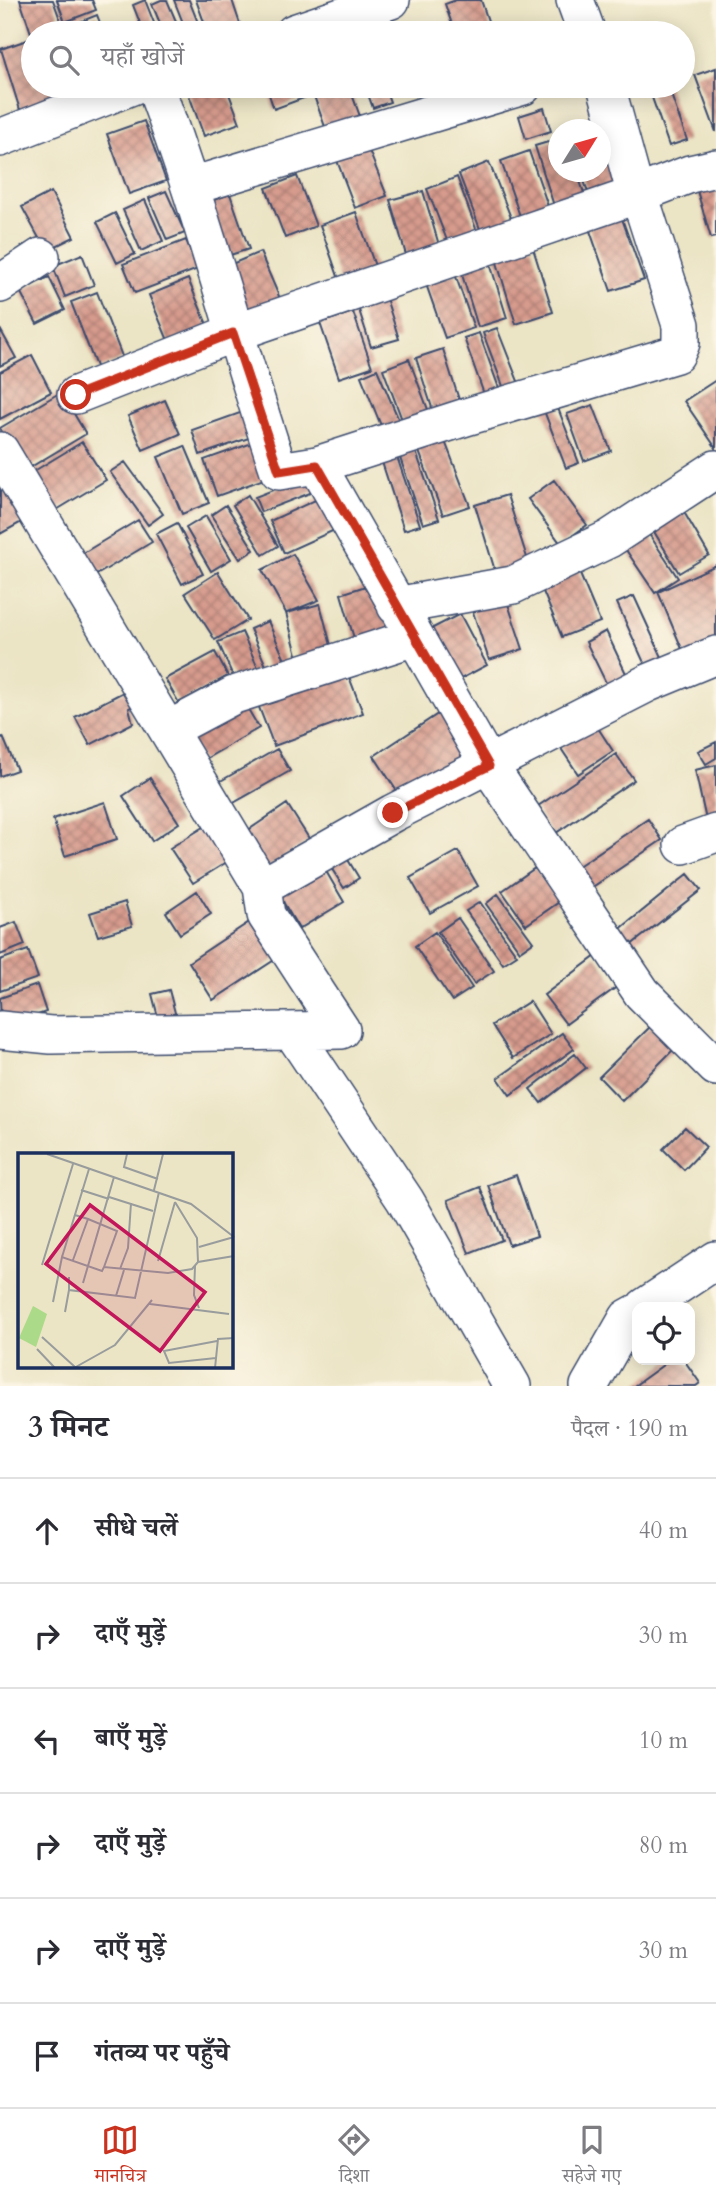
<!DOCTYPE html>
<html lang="hi">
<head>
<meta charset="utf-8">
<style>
  :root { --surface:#fff; --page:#f7f7f7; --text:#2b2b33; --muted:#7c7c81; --line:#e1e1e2; --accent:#c8321e }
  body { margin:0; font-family:Cardo,"Noto Serif Devanagari",serif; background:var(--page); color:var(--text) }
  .controls { position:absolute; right:21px; bottom:21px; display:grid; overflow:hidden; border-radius:14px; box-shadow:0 4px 18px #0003 }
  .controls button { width:63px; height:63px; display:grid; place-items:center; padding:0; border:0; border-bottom:2px solid var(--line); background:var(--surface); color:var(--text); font:35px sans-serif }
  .compass { position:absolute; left:548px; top:119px; width:63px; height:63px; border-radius:50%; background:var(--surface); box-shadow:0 4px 18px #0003; rotate:53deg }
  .stop { position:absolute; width:21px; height:21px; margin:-16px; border:5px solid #c8321e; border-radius:50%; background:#fff }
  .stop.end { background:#c8321e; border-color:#fff; box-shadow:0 2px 7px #0008 }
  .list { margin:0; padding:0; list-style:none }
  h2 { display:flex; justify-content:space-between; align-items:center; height:91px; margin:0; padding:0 28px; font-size:30px }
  h2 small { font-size:23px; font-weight:400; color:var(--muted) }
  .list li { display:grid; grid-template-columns:46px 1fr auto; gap:21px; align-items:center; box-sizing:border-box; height:105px; padding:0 28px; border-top:2px solid var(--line) }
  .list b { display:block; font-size:26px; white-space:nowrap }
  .list em { font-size:23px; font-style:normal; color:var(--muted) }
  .icon { flex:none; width:38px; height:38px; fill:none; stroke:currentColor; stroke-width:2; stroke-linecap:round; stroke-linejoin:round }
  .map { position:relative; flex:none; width:716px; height:1386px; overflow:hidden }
  .search { position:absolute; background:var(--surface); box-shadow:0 4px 18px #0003; left:21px; right:21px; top:21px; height:77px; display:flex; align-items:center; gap:18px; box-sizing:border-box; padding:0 24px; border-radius:38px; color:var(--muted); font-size:26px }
  .sheet { height:721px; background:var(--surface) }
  nav { display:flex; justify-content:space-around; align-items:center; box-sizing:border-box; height:98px; border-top:2px solid var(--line); background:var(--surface); font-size:19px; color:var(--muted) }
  nav a { display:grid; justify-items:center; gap:4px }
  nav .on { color:var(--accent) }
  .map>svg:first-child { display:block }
</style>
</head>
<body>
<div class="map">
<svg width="716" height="1386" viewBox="0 0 716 1386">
  <defs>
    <pattern id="building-cross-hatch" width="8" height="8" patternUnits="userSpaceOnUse" patternTransform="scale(1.75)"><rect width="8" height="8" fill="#d79b8d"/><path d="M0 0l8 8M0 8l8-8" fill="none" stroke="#ae7f76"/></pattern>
  </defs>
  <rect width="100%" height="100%" fill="#fcf5e5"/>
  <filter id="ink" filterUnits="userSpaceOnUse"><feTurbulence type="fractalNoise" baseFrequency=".0143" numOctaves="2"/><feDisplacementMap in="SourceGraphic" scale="14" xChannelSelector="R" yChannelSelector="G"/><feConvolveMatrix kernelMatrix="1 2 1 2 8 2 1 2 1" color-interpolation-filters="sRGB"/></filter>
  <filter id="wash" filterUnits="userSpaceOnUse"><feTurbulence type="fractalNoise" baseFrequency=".00686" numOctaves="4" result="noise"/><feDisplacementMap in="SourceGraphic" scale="28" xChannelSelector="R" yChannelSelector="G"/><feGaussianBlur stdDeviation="1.57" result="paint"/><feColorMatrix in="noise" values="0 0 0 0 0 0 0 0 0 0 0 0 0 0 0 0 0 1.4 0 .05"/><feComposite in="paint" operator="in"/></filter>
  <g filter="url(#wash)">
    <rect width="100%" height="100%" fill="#ebe4c5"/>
    <g id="blocks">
      <path fill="url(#building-cross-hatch)" d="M20,0H53L61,22L31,33Z
        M57,0H92L96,10L65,22Z
        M145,0L158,33H144L133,5Z
        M161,0H167L181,33H164L152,4Z
        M174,0H189L202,33H187Z
        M196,0H232L243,33H208Z
        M456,0H481L492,33H455L445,4Z
        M97,15L104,33H80L77,23Z
        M33,38V86H51L55,99L20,110L1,49Z
        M716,68V132L695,75Z
        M204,86H226L240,123L204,136L188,92Z
        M266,86H308L312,95L274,109Z
        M341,86H349L362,122L328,135L314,96Z
        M365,86H384L390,102L373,108Z
        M648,86H668L687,140L669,146Z
        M544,108L551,131L526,139L519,116Z
        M144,121L166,181L129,194L107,134Z
        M601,124L622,186L590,198L581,172H600V130L584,129Z
        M364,138L387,196L355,208L333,150Z
        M558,139V172H577L586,199L555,209L535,146Z
        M529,151L550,212L522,222L501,161Z
        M489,162L513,223L482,234L459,174Z
        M297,176L316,226L285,238L266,188Z
        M457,177L479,237L450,248L427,189Z
        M716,177V237L711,238L695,184Z
        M166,191L185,233L167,240L149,198Z
        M423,191L439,245L406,255L390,200Z
        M51,192L74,237L46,251L22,207Z
        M230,194L249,249L227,256L208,202Z
        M145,200L163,241L141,251L123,210Z
        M356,212L376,269L340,282L320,225Z
        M115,213L135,254L117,263L97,222Z
        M621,216L644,280L611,291L589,228Z
        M186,240L198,269L135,293L123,264Z
        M532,245L553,312L516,324L495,256Z
        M260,252L284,308L244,325L220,269Z
        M82,254L94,285L65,297L53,266Z
        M489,260L507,318L478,327L460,268Z
        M455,274L474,328L445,338L426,284Z
        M49,277L65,310L37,324L20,291Z
        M188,279L208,327L169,343L149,295Z
        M97,292L123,359L97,369L71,302Z
        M386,298L399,339L371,347L358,307Z
        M353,312L372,367L339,378L320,323Z
        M497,328L521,389L506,394L483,333Z
        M0,329L16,358L0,366Z
        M479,333L500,391L485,397L464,338Z
        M443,349L461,406L434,414L416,358Z
        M32,355L51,392L0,419V372Z
        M409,359L430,415L404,425L383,369Z
        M377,369L401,425L384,433L361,376Z
        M716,380V448L684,401Z
        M61,392L86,434L24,471L0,428Z
        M165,400L180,434L143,450L128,416Z
        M556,403L579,463L566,468L543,408Z
        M593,405L611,451L584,461L567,414Z
        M254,408L263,433L200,455L192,430Z
        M443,436L470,506L443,515L417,446Z
        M82,442L106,480L50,514L26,476Z
        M255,442L267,478L217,496L204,460Z
        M185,446L209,503L182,514L158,457Z
        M414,446L439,519L423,524L398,452Z
        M396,454L420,525L404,530L381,459Z
        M125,462L163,514L148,525L110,472Z
        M311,475L318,490L261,512L255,497Z
        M554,480L587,525L561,544L528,499Z
        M0,486L29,518L0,534Z
        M248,495L278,546L263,555L233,505Z
        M507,495L529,564L496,574L475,505Z
        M324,496L339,528L284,553L270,521Z
        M226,505L254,550L240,559L211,515Z
        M681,507L709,555L679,573L650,525Z
        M206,516L231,559L211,571L186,528Z
        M138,520L152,542L83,583L70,561Z
        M177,523L203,574L182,584L156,534Z
        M643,525L678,578L655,593L620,541Z
        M293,554L319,600L287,613L320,604L333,653L299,662L286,613L262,570Z
        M716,565V643L685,656L658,592Z
        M577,567L600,622L562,637L539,582Z
        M218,572L248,620L215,640L185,593Z
        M375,583L391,635L356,645L341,594Z
        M504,592L523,649L489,660L470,603Z
        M634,596L667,668L650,676L617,603Z
        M460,614L487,665L457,681L429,630Z
        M268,621L288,667L270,675L250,629Z
        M606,631L631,684L611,693L586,642Z
        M242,632L259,670L235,681L218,642Z
        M215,652L228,676L179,703L165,679Z
        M346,669L363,713L274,746L257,702Z
        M131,688L141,702L129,708L133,723L90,745L75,717Z
        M241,697L259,728L202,761L183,731Z
        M447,708L476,752L402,799L374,756Z
        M596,725L613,751L578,774L560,747Z
        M3,737L17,770L0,776V738Z
        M716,742V758L706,764L698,751Z
        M277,749L290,771L230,805L217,783Z
        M616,754L634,780L553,835L535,808Z
        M716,765V818L706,820L695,770Z
        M150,778L179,823L152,841L123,796Z
        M105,802L117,839L65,856L53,819Z
        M287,804L310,840L264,870L241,835Z
        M648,819L662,840L588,890L574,869Z
        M212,822L235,857L193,883L170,848Z
        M339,845L359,878L344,888L323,855Z
        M458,851L478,886L430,913L410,878Z
        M320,861L344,902L299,929L275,888Z
        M535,868L559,902L526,925L502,891Z
        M688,874L701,890L631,945L619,930Z
        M197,891L211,914L180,934L166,912Z
        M498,894L533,942L520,951L486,904Z
        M125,902L132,926L98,936L90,913Z
        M480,902L517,955L503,964L466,911Z
        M257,917L282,955L213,1000L189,962Z
        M458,918L494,971L474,984L438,932Z
        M16,922L25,945L0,955V928Z
        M435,932L472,988L452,1001L415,946Z
        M28,950L38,978L0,991V960Z
        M596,956L618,986L566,1024L544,995Z
        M37,985L46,1012L1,1028L0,998Z
        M169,990L179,1028L162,1032L152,994Z
        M530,1001L551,1034L513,1058L492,1025Z
        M653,1024L676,1047L622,1101L599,1077Z
        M562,1033L574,1049L510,1095L498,1078Z
        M575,1054L586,1068L541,1103L530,1089Z
        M685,1127L706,1147L684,1170L663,1149Z
        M516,1175L537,1236L509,1245L488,1185Z
        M480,1187L502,1240L469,1253L448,1200Z
        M670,1360H684L700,1383L696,1386H634Z"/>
    </g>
  </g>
  <g filter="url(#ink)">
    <use href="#blocks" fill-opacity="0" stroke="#3a4a6d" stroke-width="2"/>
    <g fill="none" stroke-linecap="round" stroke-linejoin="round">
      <defs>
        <path id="minor" d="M575,0L587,33
          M294,33L391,0
          M155,86C202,212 236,343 279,471L317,465L466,417L676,354L681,343V325L645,213L636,195L606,86
          M0,138L132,86
          M192,186L523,86
          M0,284L41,257
          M76,395L233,333L636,195L690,174L716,168
          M0,451L262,887L393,813L648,683L716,655
          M317,465L489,766L642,993L716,1067
          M396,606L513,585L609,539L716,469
          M168,730L234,695L415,637
          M683,845L716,833
          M262,887L266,915L341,1030
          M0,1030L51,1035L341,1030
          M292,1031L405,1200L512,1386
          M645,1307L716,1260
          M589,1386L628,1318L637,1313"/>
      </defs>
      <use href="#minor" stroke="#3a4a6d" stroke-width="40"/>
      <use href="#minor" stroke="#fff" stroke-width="37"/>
    </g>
  </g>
  <g fill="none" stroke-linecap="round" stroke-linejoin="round" filter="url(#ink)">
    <path stroke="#c8321e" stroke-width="9" d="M76,395L233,333L279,471L317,465L489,766L393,813"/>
  </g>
  <g transform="translate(18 1153)">
    <rect width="215" height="215" fill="#ebe4c5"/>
    <path d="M15,153L29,161L18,194L1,185Z" fill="#abda88"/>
    <path fill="none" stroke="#989c9c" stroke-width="2" d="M29,1L173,51L216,84M109,1L106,14L140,26M63,37L91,46M136,37L145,1M91,44L135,58M157,49L179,85L180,109M70,66L99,78L86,114M181,94L216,84M44,104L71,16M55,107L70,66L57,62M140,108L157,49M24,112L55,11M177,113L176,142L181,155M102,116L110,95L113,50M51,124V137L117,145L141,39M65,130L96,24M98,143L106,117M35,149L44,104L84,118L86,114L150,120L174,116L180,109L216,103M132,151L211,161M47,159L51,137M24,184L57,214M19,196L37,215M198,205L151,210L146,198L199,188M56,215L97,192L134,147M197,215L200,186L216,185"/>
    <path fill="#c2185b" fill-opacity="0.15" stroke="#c2185b" stroke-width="3.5" d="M72,52L187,139L142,198L28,111Z"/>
    <rect width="215" height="215" fill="none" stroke="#1b2f5e" stroke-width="3.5"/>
  </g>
</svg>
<div class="controls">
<button><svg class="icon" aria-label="locate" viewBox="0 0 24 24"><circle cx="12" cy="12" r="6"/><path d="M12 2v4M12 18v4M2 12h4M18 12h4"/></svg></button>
</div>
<svg class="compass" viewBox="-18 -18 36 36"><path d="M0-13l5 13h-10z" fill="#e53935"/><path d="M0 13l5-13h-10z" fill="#7c7c81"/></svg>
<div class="stop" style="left:76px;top:395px"></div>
<div class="stop end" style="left:393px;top:813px"></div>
<div class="search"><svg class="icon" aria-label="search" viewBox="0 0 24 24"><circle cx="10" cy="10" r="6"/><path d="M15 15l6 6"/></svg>यहाँ खोजें</div>
</div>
<section class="sheet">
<h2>3 मिनट<small>पैदल · 190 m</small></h2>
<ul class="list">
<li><svg class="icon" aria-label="ahead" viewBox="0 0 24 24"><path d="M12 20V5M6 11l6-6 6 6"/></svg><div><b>सीधे चलें</b></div><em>40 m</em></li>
<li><svg class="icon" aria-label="right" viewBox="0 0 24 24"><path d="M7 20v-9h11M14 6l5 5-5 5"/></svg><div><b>दाएँ मुड़ें</b></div><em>30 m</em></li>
<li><svg class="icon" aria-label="left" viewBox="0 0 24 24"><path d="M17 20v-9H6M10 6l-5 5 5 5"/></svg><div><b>बाएँ मुड़ें</b></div><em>10 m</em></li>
<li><svg class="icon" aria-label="right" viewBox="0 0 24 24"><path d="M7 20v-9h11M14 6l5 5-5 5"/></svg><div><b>दाएँ मुड़ें</b></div><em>80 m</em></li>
<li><svg class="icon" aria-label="right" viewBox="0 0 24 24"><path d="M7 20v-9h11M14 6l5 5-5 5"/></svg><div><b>दाएँ मुड़ें</b></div><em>30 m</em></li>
<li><svg class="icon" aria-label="arrive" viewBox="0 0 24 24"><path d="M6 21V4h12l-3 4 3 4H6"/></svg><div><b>गंतव्य पर पहुँचे</b></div></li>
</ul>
</section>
<nav>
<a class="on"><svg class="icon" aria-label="map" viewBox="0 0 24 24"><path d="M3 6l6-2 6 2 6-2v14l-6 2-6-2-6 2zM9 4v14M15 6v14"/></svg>मानचित्र</a>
<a><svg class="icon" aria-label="directions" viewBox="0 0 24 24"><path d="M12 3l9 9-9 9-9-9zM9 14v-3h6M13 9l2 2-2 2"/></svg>दिशा</a>
<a><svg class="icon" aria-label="saved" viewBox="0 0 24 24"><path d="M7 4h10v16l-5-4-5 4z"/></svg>सहेजे गए</a>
</nav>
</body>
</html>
